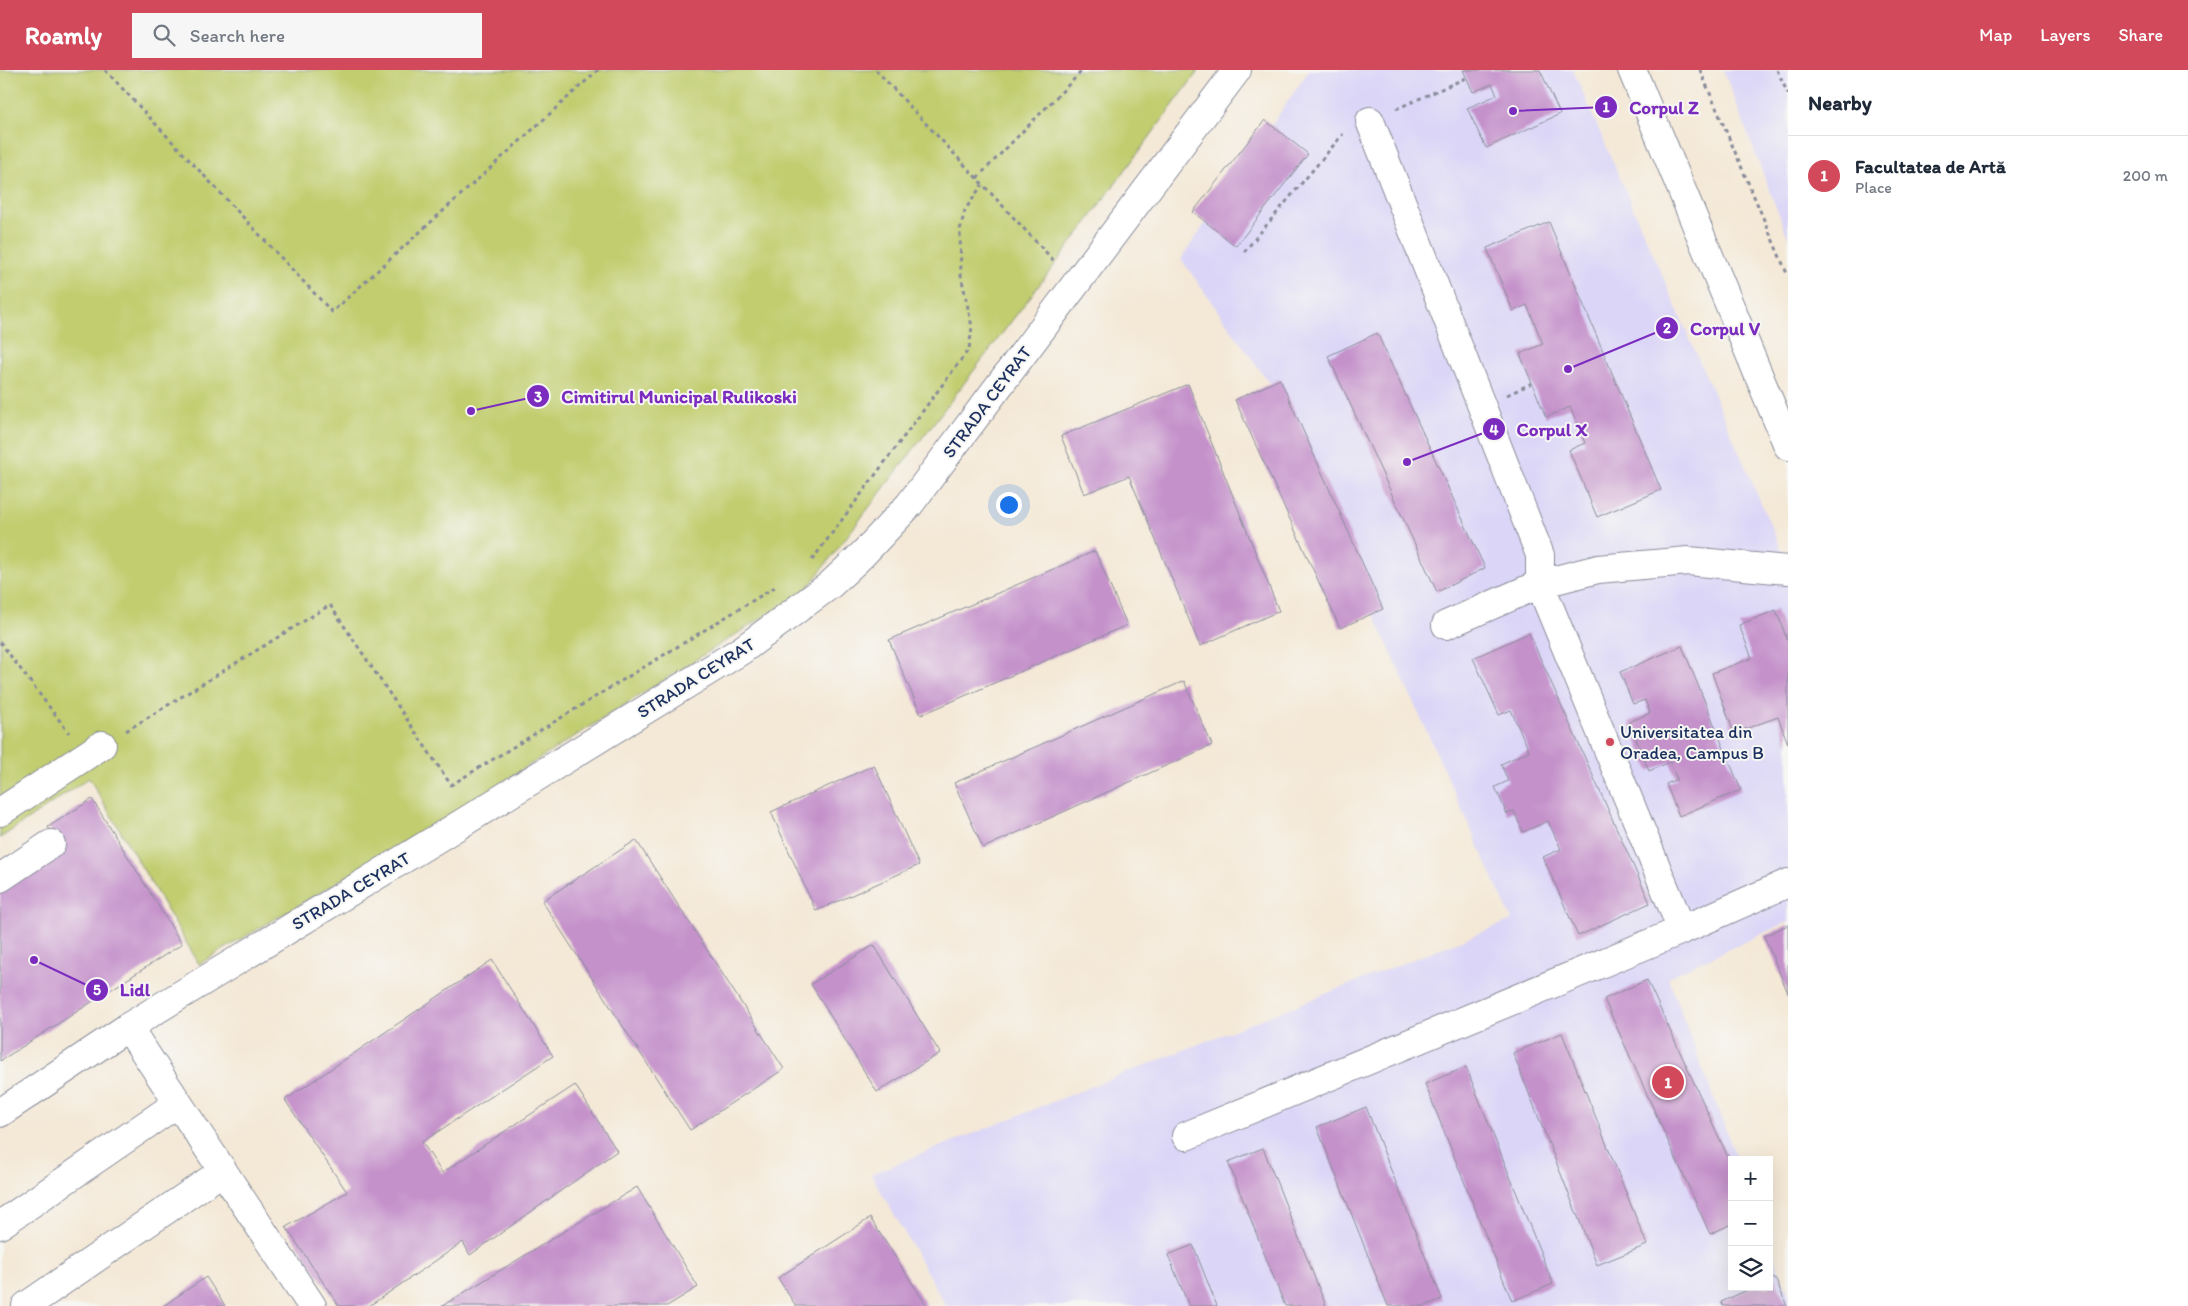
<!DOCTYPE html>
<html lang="en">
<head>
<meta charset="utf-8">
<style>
  :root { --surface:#fff; --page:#f6f6f7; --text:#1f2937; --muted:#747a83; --line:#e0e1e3; --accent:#d1495b }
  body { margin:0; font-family:Itim,sans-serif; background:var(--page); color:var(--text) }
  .controls { position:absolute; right:15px; bottom:15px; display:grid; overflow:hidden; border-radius:0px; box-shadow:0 5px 20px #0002 }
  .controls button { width:45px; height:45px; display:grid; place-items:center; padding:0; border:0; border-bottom:1px solid var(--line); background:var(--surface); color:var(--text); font:25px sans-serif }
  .you { position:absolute; left:1008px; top:434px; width:18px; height:18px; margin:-12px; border:4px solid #fff; border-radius:50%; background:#1a73e8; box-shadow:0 0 0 8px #1a73e833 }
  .badge { display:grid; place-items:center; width:32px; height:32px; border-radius:50%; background:var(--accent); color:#fff; font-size:16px; font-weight:700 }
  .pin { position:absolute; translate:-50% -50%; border:2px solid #fff; box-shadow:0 1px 5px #0006 }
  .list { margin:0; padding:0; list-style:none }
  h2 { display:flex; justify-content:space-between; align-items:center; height:65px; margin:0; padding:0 20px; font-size:21px }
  h2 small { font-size:16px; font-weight:400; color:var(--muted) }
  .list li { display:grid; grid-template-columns:32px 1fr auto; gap:15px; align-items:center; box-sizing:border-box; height:80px; padding:0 20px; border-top:1px solid var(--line) }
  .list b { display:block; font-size:19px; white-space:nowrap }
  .list p { margin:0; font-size:16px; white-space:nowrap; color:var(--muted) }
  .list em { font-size:16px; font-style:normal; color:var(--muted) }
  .icon { flex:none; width:28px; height:28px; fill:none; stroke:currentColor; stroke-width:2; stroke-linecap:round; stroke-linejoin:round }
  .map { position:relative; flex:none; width:1788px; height:1236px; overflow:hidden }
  header { display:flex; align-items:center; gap:30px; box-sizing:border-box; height:70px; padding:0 25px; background:var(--accent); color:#fff }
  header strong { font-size:24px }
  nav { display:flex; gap:28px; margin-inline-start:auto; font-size:18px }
  .search { width:350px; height:45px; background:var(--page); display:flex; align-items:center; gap:12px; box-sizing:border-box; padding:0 18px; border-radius:0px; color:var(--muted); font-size:19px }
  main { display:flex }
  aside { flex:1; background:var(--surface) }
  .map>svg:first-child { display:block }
</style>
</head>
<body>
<header>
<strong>Roamly</strong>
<div class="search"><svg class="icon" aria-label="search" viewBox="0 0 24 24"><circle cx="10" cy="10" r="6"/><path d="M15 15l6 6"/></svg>Search here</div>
<nav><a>Map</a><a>Layers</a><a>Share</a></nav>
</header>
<main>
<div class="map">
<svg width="1788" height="1236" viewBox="0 0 1788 1236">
  <rect width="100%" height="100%" fill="#f6f6f2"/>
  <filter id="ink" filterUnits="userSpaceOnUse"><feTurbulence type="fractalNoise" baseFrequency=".02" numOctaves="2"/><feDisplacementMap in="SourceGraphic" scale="10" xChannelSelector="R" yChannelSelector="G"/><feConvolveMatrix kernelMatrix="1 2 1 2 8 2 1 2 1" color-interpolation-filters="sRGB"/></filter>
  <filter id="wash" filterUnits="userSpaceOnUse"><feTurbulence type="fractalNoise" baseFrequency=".0096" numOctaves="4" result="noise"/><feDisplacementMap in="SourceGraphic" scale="20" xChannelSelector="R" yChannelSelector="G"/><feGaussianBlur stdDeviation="1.12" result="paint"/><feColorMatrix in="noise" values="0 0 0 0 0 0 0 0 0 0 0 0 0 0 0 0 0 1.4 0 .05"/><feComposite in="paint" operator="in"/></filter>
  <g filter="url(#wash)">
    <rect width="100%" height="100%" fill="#f4e8d6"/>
    <path fill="#dbd6f7" d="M1309,0H1573L1788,495V852L1668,907L1737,1090H1732V1217H1769V1174L1788,1223V1236H946L871,1104L1512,850L1269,313L1181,189Z
      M1723,0H1788V168Z"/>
    <path fill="#c1cd6e" stroke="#6e7e66" d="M0,0H1199L1079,163L806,520L449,746L199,894L89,708L0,768Z"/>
    <g id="blocks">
      <path fill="#c491ca" d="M1463,0H1540L1560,44L1486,78L1467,38L1497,25L1492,14L1473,22Z
        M1265,50L1308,84L1236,176L1193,142Z
        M1549,152L1661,420L1597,447L1569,380L1585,373L1570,337L1546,347L1520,284L1543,274L1527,235L1513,241L1487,178Z
        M1377,263L1485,498L1437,522L1328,286Z
        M1280,309L1383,539L1340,558L1235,330Z
        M1188,314L1279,541L1200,576L1129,406L1084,424L1061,366Z
        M1095,481L1127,555L921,645L889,570Z
        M1776,540L1788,572V674L1778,647L1734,663L1712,603L1752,588L1739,555Z
        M1529,563L1650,833L1578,866L1543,787L1561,779L1548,751L1523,762L1514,741L1507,744L1495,717L1508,711L1501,694L1529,681L1511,640L1499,645L1473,588Z
        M1682,576L1741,720L1679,746L1666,714L1677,709L1670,692L1649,701L1629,652L1650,643L1645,630L1633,634L1620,602Z
        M1184,611L1212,675L983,778L954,713Z
        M874,695L919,795L816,841L771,742Z
        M92,729L182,874L0,991V822L63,782L48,757Z
        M636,770L784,999L690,1060L542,831Z
        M1788,855V923L1764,866Z
        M874,875L940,983L877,1022L811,914Z
        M492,890L553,986L422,1072L442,1103L575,1015L617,1081L470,1185L463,1172L369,1236H339L286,1157L347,1122L285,1030Z
        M1647,910L1732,1096V1154L1710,1164L1604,929Z
        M1562,963L1647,1175L1597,1195L1513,983Z
        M1466,997L1553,1214L1512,1231L1425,1014Z
        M1366,1037L1442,1229L1425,1236H1388L1317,1057Z
        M1263,1078L1326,1236H1285L1228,1092Z
        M637,1117L698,1217L667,1236H442Z
        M870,1148L927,1236H796L778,1208Z
        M1193,1175L1217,1236H1189L1168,1185Z
        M206,1207L225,1236H163Z
        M1775,1208L1787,1236H1723L1721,1232L1754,1217H1769V1211Z"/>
    </g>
  </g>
  <g filter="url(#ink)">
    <use href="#blocks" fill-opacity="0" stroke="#888c9a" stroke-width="1"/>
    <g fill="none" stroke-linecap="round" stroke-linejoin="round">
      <defs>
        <path id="minor" d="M1632,0L1788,376
          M1370,51L1540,485V514L1682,860
          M1446,555L1540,514L1598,499L1688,491L1788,500
          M0,742L102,675
          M0,808L51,774
          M128,957L312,1236
          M1186,1066L1682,860L1788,813
          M0,1155L178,1033
          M26,1236L223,1101"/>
        <path id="major" d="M0,1043L128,957L451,760L742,580L830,515L863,484L909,435L1237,0"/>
      </defs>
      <use href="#minor" stroke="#888c9a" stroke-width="30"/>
      <use href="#major" stroke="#888c9a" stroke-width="30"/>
      <path stroke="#888c9a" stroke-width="3" stroke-dasharray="4 4" stroke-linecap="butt" d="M105,0L332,242L598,0
        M876,0L1055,192
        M1700,0L1788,206
        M1777,0L1788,24
        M1396,39L1466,8
        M977,108L1083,0
        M1244,182L1343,64
        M1507,325L1532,313
        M812,490L969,279L972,257L961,205L960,160L965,140L982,115
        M0,572L69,663
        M126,661L330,535L451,715L775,517"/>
      <use href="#minor" stroke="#fff" stroke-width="28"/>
      <use href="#major" stroke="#fff" stroke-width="28"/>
    </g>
  </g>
  <circle fill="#d1495b" stroke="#f6f6f2" stroke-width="2" cx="1610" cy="672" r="5"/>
  <g text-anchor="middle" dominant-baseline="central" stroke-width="4" stroke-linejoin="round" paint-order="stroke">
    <g font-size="18" fill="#1b2f5e" stroke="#f6f6f2">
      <text transform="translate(987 332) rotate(-53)">STRADA CEYRAT</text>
      <text transform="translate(696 608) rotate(-32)">STRADA CEYRAT</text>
      <text transform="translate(351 821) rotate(-31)">STRADA CEYRAT</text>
    </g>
    <g font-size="18" fill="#1b2f5e" stroke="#f6f6f2" text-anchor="start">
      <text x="1620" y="662">Universitatea din<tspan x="1620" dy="21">Oradea, Campus B</tspan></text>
    </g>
  </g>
  <path fill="none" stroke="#7b2cbf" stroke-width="2" d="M1513 41L1606 37M1568 299L1667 258M471 341L538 326M1407 392L1494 359M34 890L97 920"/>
  <g fill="#7b2cbf" stroke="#f6f6f2" stroke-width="2">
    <circle cx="1513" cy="41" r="5"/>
    <circle cx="1568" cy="299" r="5"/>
    <circle cx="471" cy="341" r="5"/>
    <circle cx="1407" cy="392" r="5"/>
    <circle cx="34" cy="890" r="5"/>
    <circle cx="1606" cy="37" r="12"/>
    <circle cx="1667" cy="258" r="12"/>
    <circle cx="538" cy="326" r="12"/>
    <circle cx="1494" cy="359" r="12"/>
    <circle cx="97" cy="920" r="12"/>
  </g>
  <g font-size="15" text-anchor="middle" font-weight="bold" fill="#fff">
    <text x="1606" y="42">1</text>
    <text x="1667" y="263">2</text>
    <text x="538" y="332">3</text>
    <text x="1494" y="365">4</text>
    <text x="97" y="925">5</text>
  </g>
  <g font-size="19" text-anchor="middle" font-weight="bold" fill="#7b2cbf" stroke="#f6f6f2" stroke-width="4" stroke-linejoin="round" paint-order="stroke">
    <text x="1664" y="44">Corpul Z</text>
    <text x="1725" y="265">Corpul V</text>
    <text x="679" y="333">Cimitirul Municipal Rulikoski</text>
    <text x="1552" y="366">Corpul X</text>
    <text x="135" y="926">Lidl</text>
  </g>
</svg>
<div class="controls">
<button>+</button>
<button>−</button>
<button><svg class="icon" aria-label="layers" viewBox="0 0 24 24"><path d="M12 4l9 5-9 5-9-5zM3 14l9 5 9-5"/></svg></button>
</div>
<div class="you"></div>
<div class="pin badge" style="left:1668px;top:1012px">1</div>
</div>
<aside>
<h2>Nearby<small></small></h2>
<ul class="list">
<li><span class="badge">1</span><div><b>Facultatea de Artă</b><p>Place</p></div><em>200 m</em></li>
</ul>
</aside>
</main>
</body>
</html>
